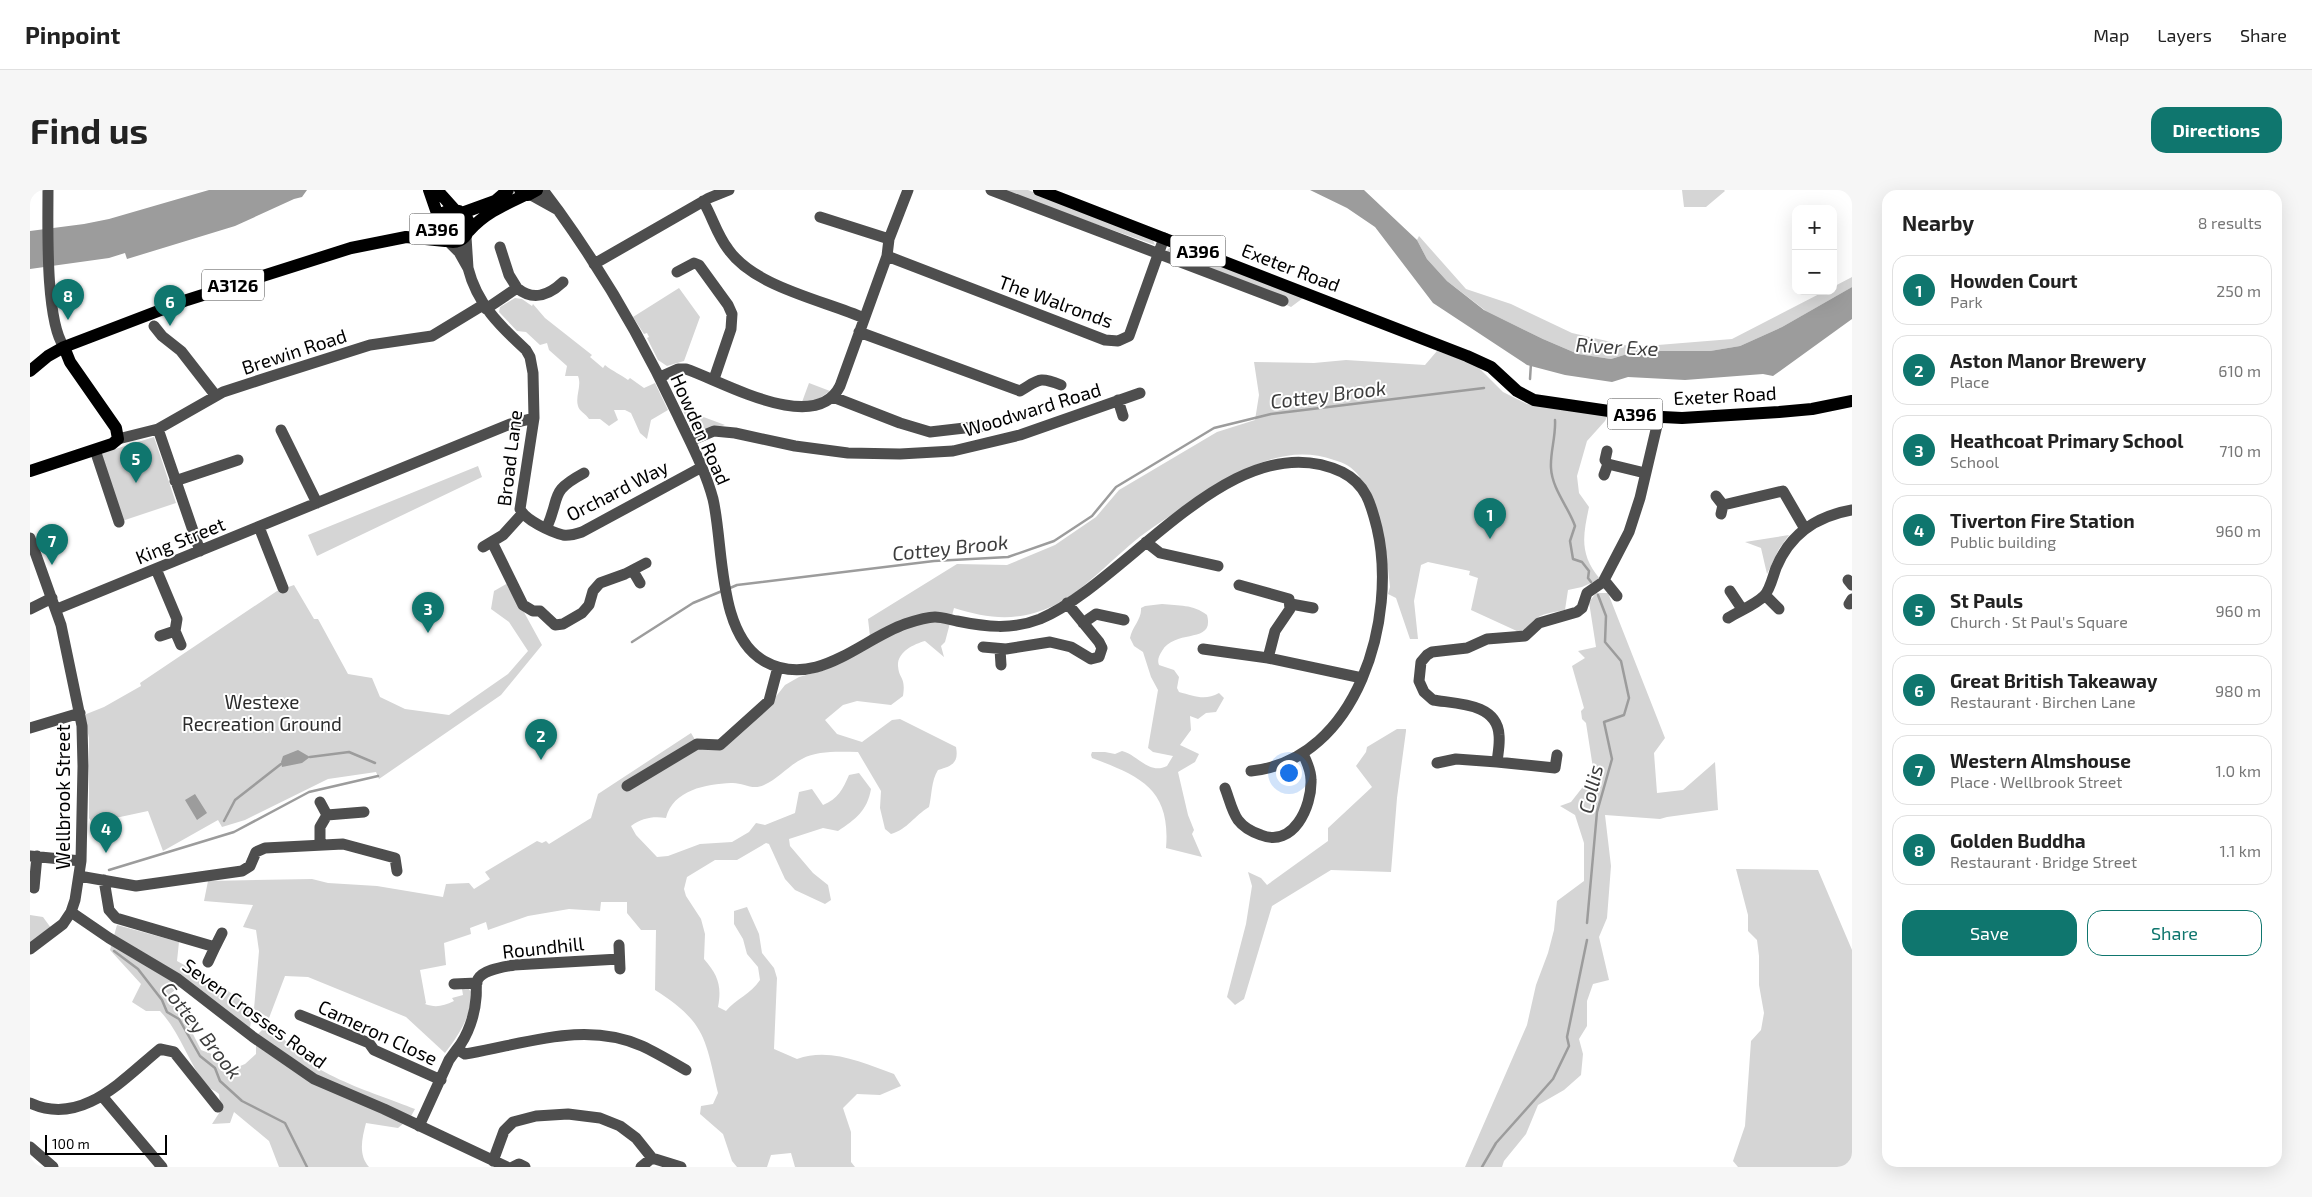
<!DOCTYPE html>
<html lang="en">
<head>
<meta charset="utf-8">
<style>
  :root { --surface:#fff; --page:#f6f6f6; --text:#222; --muted:#767676; --line:#e0e0e0; --accent:#0f766e }
  body { margin:0; font-family:"Exo 2",sans-serif; background:var(--page); color:var(--text) }
  .controls { position:absolute; right:15px; top:15px; display:grid; overflow:hidden; border-radius:10px; box-shadow:0 5px 20px #0002 }
  .controls button { width:45px; height:45px; display:grid; place-items:center; padding:0; border:0; border-bottom:1px solid var(--line); background:var(--surface); color:var(--text); font:25px sans-serif }
  .scale { position:absolute; left:15px; bottom:12px; width:122px; box-sizing:border-box; padding-left:5px; border:2px solid #000; border-top:0; font-size:14px; line-height:18px; white-space:nowrap; color:#000; -webkit-text-stroke:4px #fff; paint-order:stroke }
  .you { position:absolute; left:1258px; top:582px; width:18px; height:18px; margin:-12px; border:4px solid #fff; border-radius:50%; background:#1a73e8; box-shadow:0 0 0 8px #1a73e833 }
  .badge { display:grid; place-items:center; width:32px; height:32px; border-radius:50%; background:var(--accent); color:#fff; font-size:16px; font-weight:700 }
  .pin { position:absolute; translate:-50% -41px; filter:drop-shadow(0 1px 2px #0008) }
  .pin::after { content:''; position:absolute; top:26px; width:18px; height:15px; background:inherit; clip-path:polygon(0 0,100% 0,50% 100%) }
  .list { margin:0; padding:0; list-style:none }
  h2 { display:flex; justify-content:space-between; align-items:center; height:65px; margin:0; padding:0 20px; font-size:21px }
  h2 small { font-size:16px; font-weight:400; color:var(--muted) }
  .list li { display:grid; grid-template-columns:32px 1fr auto; gap:15px; align-items:center; box-sizing:border-box; height:70px; margin:0 10px 10px; padding:0 10px; border:1px solid var(--line); border-radius:15px }
  .list b { display:block; font-size:19px; white-space:nowrap }
  .list p { margin:0; font-size:16px; white-space:nowrap; color:var(--muted) }
  .list em { font-size:16px; font-style:normal; color:var(--muted) }
  .actions { display:flex; gap:10px; padding:15px 20px }
  .actions a { flex:1; padding:11px 0; border:1px solid var(--accent); border-radius:15px; text-align:center; font-size:18px; color:var(--accent) }
  .actions .main { background:var(--accent); color:#fff }
  .map { position:relative; flex:none; width:1822px; height:977px; overflow:hidden; border-radius:15px }
  header { display:flex; align-items:center; gap:30px; box-sizing:border-box; height:70px; padding:0 25px; background:var(--surface); border-bottom:1px solid var(--line) }
  header strong { font-size:24px }
  nav { display:flex; gap:28px; margin-inline-start:auto; font-size:18px }
  .intro { display:flex; align-items:center; justify-content:space-between; box-sizing:border-box; height:120px; padding:0 30px }
  h1 { margin:0; font-size:35px }
  .button { padding:12px 22px; border-radius:15px; background:var(--accent); color:#fff; font-size:18px; font-weight:700 }
  main { display:flex; gap:30px; padding:0 30px }
  aside { flex:1; background:var(--surface); border-radius:15px; box-shadow:0 5px 20px #0002 }
  .map>svg:first-child { display:block }
</style>
</head>
<body>
<header>
<strong>Pinpoint</strong>
<nav><a>Map</a><a>Layers</a><a>Share</a></nav>
</header>
<div class="intro"><h1>Find us</h1><a class="button">Directions</a></div>
<main>
<div class="map">
<svg width="1822" height="977" viewBox="0 0 1822 977">
  <rect width="100%" height="100%" fill="#fff"/>
  <path fill="#d5d5d5" d="M969,0H998L1122,48L1125,55Z
    M1652,0H1694L1695,1L1676,17H1654Z
    M414 36a9 9 0 1 1 18 0a9 9 0 1 1-18 0Z
    M1389,46L1436,99L1481,114L1542,143L1603,157L1702,149L1795,101H1803V97L1822,87V97L1752,137L1710,156L1680,161H1607L1581,169L1548,164L1513,149L1456,121L1417,91L1397,69L1387,50Z
    M1142,56L1273,108L1261,117L1138,62L1137,60Z
    M649,98L670,127L654,171L637,176L628,170L617,148L619,147L617,143L614,144L603,127Z
    M485,108L492,109L502,116L503,114L515,128L562,165L560,167L573,178L575,175C582,181 592,185 598,190L600,188L614,198L625,193L638,220L621,230L617,249L610,243L601,223L595,220H584L588,230L579,236L570,229H559C556,224 549,221 548,216C545,206 552,196 548,186H535L537,176L519,160L517,153L510,155L496,142L487,141L469,122L470,117Z
    M1407,161L1445,174L1473,202L1497,214L1578,225L1575,231L1557,251L1547,286L1549,303L1559,317C1553,346 1549,364 1570,389L1552,397L1538,400L1535,420C1525,422 1512,423 1504,430C1498,435 1497,439 1489,442L1441,420L1448,388L1439,385L1440,381L1398,372L1391,375L1384,411L1388,449H1380L1366,408L1358,404L1360,397C1356,359 1353,318 1329,286C1322,277 1315,273 1304,270C1252,251 1204,284 1162,312C1146,322 1130,332 1115,343C1086,364 1055,401 1023,416C988,432 959,429 924,418L915,452L911,456L914,467L895,451C884,454 867,462 868,476C869,490 876,486 873,506L861,515L827,511L813,515L795,530L807,544L832,552L862,530L870,529L926,557C929,573 922,576 908,580C901,591 902,605 899,617C884,626 878,639 861,644L855,639L850,618L851,601L828,562C810,562 788,560 772,569C758,576 748,589 734,595C722,601 713,592 701,593C676,594 643,600 636,628C623,626 612,628 601,636L606,645L627,667L638,666L670,654L702,652L719,642L726,633L735,635L765,623L769,602L782,599L793,615C808,609 813,599 819,585L829,583L841,599C837,621 826,629 808,641L793,638L759,649L760,656L783,683L798,695L801,710L795,714L765,700L755,689L739,654L736,653L707,670H685L657,687L654,699L656,706L671,729L675,744L674,769C688,785 692,796 688,817L696,821C706,809 721,804 730,790L728,777L717,764L713,749L704,734V721L717,717L729,744L732,763L744,778L747,788L744,859L767,869C800,857 833,873 864,884L871,896L850,905L827,904L813,918L821,942V972L825,977H765L761,963L741,965L737,977H707L702,971L693,944L670,924L671,916L683,914L688,903C675,847 675,832 625,800L626,740H611L597,723V712H571L570,721L539,719L498,726L458,740L456,732L440,738L441,744L414,753L416,775L390,780L396,813L395,814C406,818 413,816 424,811L422,808L433,805L432,799L437,797L442,803C441,826 429,845 415,863L376,827L278,787L255,786L239,828L224,819L229,761L226,740L213,737L223,715L174,711L178,691L282,689L298,693L347,696L413,707L416,694L439,693L444,699L460,689L455,682L507,651L512,653L516,651L519,654L561,628L568,604L661,543L667,553L690,555L744,509L755,495L769,487L795,480L841,455L838,429L927,374L977,375L1025,355L1066,327L1089,300L1187,242L1225,230L1229,205L1224,172L1284,173L1316,170L1395,175Z
    M779,193L800,201L787,210L772,212Z
    M652,219L695,235C671,244 663,241 652,219Z
    M124,247L146,313L92,331L69,264Z
    M448,276L452,287L287,366L278,345Z
    M1759,345L1749,359L1737,384L1731,358L1715,352Z
    M478,393L512,455L471,505L349,589L346,582L298,589L215,630L192,637L188,630L133,661L118,621L62,633L59,628V548L54,525L74,517L111,496L110,493L247,401L264,395L284,429H288L318,484L342,488L350,507L375,519L419,525L478,484L498,461L479,432L461,419L464,401Z
    M1566,403H1578L1635,548L1624,563L1627,603L1653,600L1685,572L1688,620L1637,627L1630,629L1575,625L1581,676L1577,728L1569,747L1579,790L1563,794L1557,811V836L1549,849L1553,864L1551,885L1534,900L1508,915L1496,944L1474,971L1472,977H1435L1497,835L1506,795L1518,763L1524,740L1527,711L1554,691V653L1545,625L1530,616L1541,612L1552,598L1563,578L1556,533L1552,529L1551,521L1554,518L1542,476L1555,468L1548,461L1566,457L1559,412Z
    M1132,414C1149,416 1163,414 1177,425C1185,455 1146,438 1132,461C1129,466 1127,470 1129,475L1144,480L1149,487L1147,498L1149,502C1164,506 1175,511 1189,503L1194,508L1186,522L1176,523L1168,529L1160,526L1161,540L1150,555L1169,564L1165,572L1148,582L1158,625L1164,640L1162,644L1172,667L1136,658C1141,599 1110,586 1062,568L1061,565L1062,562H1075L1085,564L1092,561C1108,565 1119,585 1137,576L1143,566L1123,562L1118,558L1128,500L1121,487L1113,462L1104,456L1100,448C1102,437 1112,429 1111,418L1115,416Z
    M1367,539H1376V541L1367,608L1361,682L1301,680L1242,716L1214,809L1205,815L1197,807L1216,734L1222,696L1218,682L1231,688L1237,695L1298,651V638L1342,597L1326,576L1336,562L1337,557Z
    M1706,679L1788,680L1822,760V977H1708L1703,971L1715,936L1721,851L1731,840L1734,823L1729,795V766L1727,750L1718,741V725Z
    M0,725L13,727L21,738L0,757Z
    M87,735L149,752L147,771L190,795L223,819L220,838L151,795L139,805L143,811L166,831L160,838L171,860L190,867L203,879L215,874L226,864V846L235,837L249,841C271,883 343,902 385,919L380,928L368,938L336,933C332,948 328,965 339,977H249L239,951L204,922L200,933L182,934L193,917L190,913L189,904C185,900 179,899 176,895C158,872 150,842 130,821H116L102,812L111,794L80,760Z"/>
  <path fill="#9c9c9c" d="M179,0H277L272,7L264,9L205,36L97,69L95,63L79,68L0,79V41L54,34L79,29Z
    M1280,0H1334L1387,50L1397,69L1417,91L1454,120L1513,149L1548,164L1581,169L1607,161H1680L1710,156L1752,137L1822,97V129L1743,186L1733,184L1655,190L1598,187L1582,192L1535,185L1497,175L1403,113L1345,37L1317,18Z
    M268,560L280,567L272,573L252,577L251,572L253,566Z
    M165,604L177,623L167,630L155,610Z"/>
  <g fill="none" stroke-linecap="round" stroke-linejoin="round">
    <path stroke="#9c9c9c" stroke-width="2.5" d="M1500,189L1501,173
      M1525,230C1526,247 1520,262 1521,278C1522,299 1539,318 1545,336L1540,351L1543,369L1552,372L1559,381L1558,388L1561,392
      M700,398L707,395L904,371L978,367L1024,351L1062,326L1086,297L1184,238L1241,224L1454,198
      M602,452L663,413L692,401
      M280,567L319,562L345,573
      M194,631L205,610L251,574
      M79,680L204,642L279,602L348,586
      M1557,733L1567,622L1582,569L1574,532L1594,525L1599,508L1591,471L1575,452L1576,426L1568,405
      M84,761L108,779L132,810L137,822L149,829L170,866L185,878L190,891L212,911L255,933L277,977
      M1452,977L1466,953L1523,889L1539,856L1537,847L1557,750"/>
    <path stroke="#4e4e4e" stroke-width="11" d="M18,0C18,35 15,130 34,157
      M961,0L1253,111
      M501,5L528,20L513,0
      M673,11C682,26 687,45 698,59C724,97 793,110 834,128
      M528,20C574,84 614,153 647,224C660,252 675,279 683,309C694,356 687,444 734,471C785,500 830,450 875,434C884,431 896,427 905,427C912,427 921,430 927,431C956,437 982,440 1010,429C1099,391 1204,231 1312,282C1336,294 1341,314 1347,338C1368,427 1328,570 1221,581
      M790,27L859,49
      M419,52L429,62L438,78L436,47
      M470,57L479,85L487,98
      M857,66L1075,150L1088,151L1099,146L1134,48
      M564,74L679,8L699,0
      M438,78C447,114 470,136 496,160L500,167L503,183L504,228L490,319C495,330 521,342 533,345C539,346 546,344 552,342L672,277
      M647,82L664,73L669,75L698,115L702,124L701,139L684,189
      M456,119L487,98C503,111 518,106 533,92
      M124,136L132,146L151,161L186,206
      M829,142L990,201C1009,190 1008,186 1031,195
      M630,187L648,179H656C692,191 785,246 810,196L857,66L859,49L878,0
      M803,207L870,233L900,242L952,236
      M1088,210L1093,226
      M128,239L170,361
      M251,240L287,313
      M88,249L128,239L193,202L239,187L340,155L402,146L453,115
      M660,251L684,241L705,243L765,256L818,263L870,264L923,261L990,245L1110,203
      M65,260L89,332
      M1578,274L1615,283
      M1574,285L1578,274L1575,270L1577,261
      M145,291L208,270
      M1686,306L1693,315L1691,324
      M1693,315L1753,301L1775,339
      M229,337L253,398
      M517,337C531,305 519,302 554,283
      M0,348L31,435L52,536L53,576L51,671L45,710L41,722L33,734L0,759
      M462,352L493,415L503,421H510L525,435L533,434L552,423L559,415L563,401L570,393L595,384L616,373
      M1116,352L1130,363L1188,376
      M453,357L473,345L492,324
      M126,379L147,429L145,441L130,446
      M603,381L610,393
      M1574,390L1587,406
      M1818,390L1822,395
      M1700,401L1712,419
      M1735,405L1749,419
      M1261,414L1283,418
      M1819,414L1822,409
      M0,419L22,408
      M27,419L480,234L504,228
      M1698,428C1709,421 1725,415 1734,406C1740,400 1743,386 1746,378C1760,344 1787,326 1822,320
      M1053,433L1066,424L1094,430
      M145,441L151,455
      M953,457L976,459L1020,452L1041,457L1061,469L1069,467L1072,458L1069,452L1037,413
      M970,459L971,475
      M1173,459L1238,468L1245,441L1260,419L1259,409L1209,395
      M1238,468L1332,488
      M0,538L50,523
      M1467,572L1525,578L1527,565
      M1407,573L1426,569L1467,572C1468,563 1470,554 1469,545C1467,513 1427,514 1403,510L1394,502L1389,491L1391,472L1397,465L1402,462L1437,458L1457,449L1495,446L1509,433L1547,422L1552,418L1557,403L1573,392L1599,342L1610,308L1629,227
      M597,596L667,554L690,555L739,511L748,477
      M1195,598C1199,608 1202,622 1208,630C1214,638 1222,642 1231,645C1263,658 1282,617 1281,590C1281,581 1277,572 1273,564
      M290,612L297,625
      M290,654V637L297,625L334,622
      M0,666L51,671
      M49,686L106,696L212,681L220,676L226,662L235,658L313,654L365,668L367,681
      M74,690L79,720L86,728L185,757L192,743
      M4,698L7,666
      M41,722L79,748L148,789L223,847L284,889L354,919L477,977
      M589,755L590,779
      M178,772L185,757
      M424,794L447,793
      M270,825L339,853L344,860L411,890
      M427,859C438,846 445,824 446,808C447,802 445,794 448,789C454,779 474,777 484,775L589,769
      M72,906L132,977
      M0,913C52,937 93,889 130,859L144,862L188,917
      M389,936L419,870L427,859L435,864L441,863C498,853 556,831 612,856C627,863 642,872 656,880
      M0,957L23,977
      M463,971L474,941L483,932L506,926L538,924L570,928L590,936L606,948L622,968L651,977
      M483,977L489,974L495,977
      M611,977L622,968"/>
    <path stroke="#000" stroke-width="12" d="M399,0L409,29
      M407,0L425,20
      M490,0L498,5L507,0
      M1009,0L1437,166L1461,177L1487,201L1504,210L1613,226L1652,228L1749,222L1782,219L1822,211
      M407 36a16 16 0 1 1 32 0a16 16 0 1 1-32 0Z
      M432,23L465,11L478,0
      M439,41C455,23 474,15 495,5
      M0,181L18,166L34,157L157,110L321,58L376,47L415,51
      M0,281L82,254L88,249L86,238L40,172L34,157"/>
  </g>
  <g text-anchor="middle" dominant-baseline="central" stroke-width="4" stroke-linejoin="round" paint-order="stroke">
    <g fill="#fff" stroke="#4c4c4c" stroke-width="1">
      <rect x="379.5" y="23.5" width="55" height="31" rx="4"/>
      <rect x="1140.5" y="45.5" width="55" height="31" rx="4"/>
      <rect x="172" y="79.5" width="62" height="31" rx="4"/>
      <rect x="1577.5" y="208.5" width="55" height="31" rx="4"/>
    </g>
    <g font-size="18" font-weight="bold" fill="#000">
      <text x="407" y="39">A396</text>
      <text x="1168" y="61">A396</text>
      <text x="203" y="95">A3126</text>
      <text x="1605" y="224">A396</text>
    </g>
    <g font-size="19" fill="#000" stroke="#fff">
      <text transform="translate(1261 77) rotate(21)">Exeter Road</text>
      <text transform="translate(1026 111) rotate(20)">The Walronds</text>
      <text transform="translate(264 161) rotate(-18)">Brewin Road</text>
      <text transform="translate(1695 205) rotate(-3)">Exeter Road</text>
      <text transform="translate(1002 219) rotate(-17)">Woodward Road</text>
      <text transform="translate(671 239) rotate(66)">Howden Road</text>
      <text transform="translate(479 268) rotate(-83)">Broad Lane</text>
      <text transform="translate(587 300) rotate(-27)">Orchard Way</text>
      <text transform="translate(150 350) rotate(-22)">King Street</text>
      <text transform="translate(32 607) rotate(-90)">Wellbrook Street</text>
      <text transform="translate(513 757) rotate(-6)">Roundhill</text>
      <text transform="translate(225 823) rotate(36)">Seven Crosses Road</text>
      <text transform="translate(348 842) rotate(25)">Cameron Close</text>
    </g>
    <g font-size="19" fill="#2c2c2c" stroke="#fff">
      <text x="232" y="511">Westexe<tspan x="232" dy="22">Recreation Ground</tspan></text>
    </g>
    <g font-size="20" font-style="italic" fill="#3d3d3d" stroke="#fff">
      <text transform="translate(1587 156) rotate(3)">River Exe</text>
      <text transform="translate(1298 204) rotate(-7)">Cottey Brook</text>
      <text transform="translate(920 357) rotate(-6)">Cottey Brook</text>
      <text transform="translate(1560 599) rotate(-77)">Collis</text>
      <text transform="translate(172 840) rotate(52)">Cottey Brook</text>
    </g>
  </g>
</svg>
<div class="controls">
<button>+</button>
<button>−</button>
</div>
<div class="scale">100 m</div>
<div class="you"></div>
<div class="pin badge" style="left:1460px;top:349px">1</div>
<div class="pin badge" style="left:511px;top:570px">2</div>
<div class="pin badge" style="left:398px;top:443px">3</div>
<div class="pin badge" style="left:76px;top:663px">4</div>
<div class="pin badge" style="left:106px;top:293px">5</div>
<div class="pin badge" style="left:140px;top:136px">6</div>
<div class="pin badge" style="left:22px;top:375px">7</div>
<div class="pin badge" style="left:38px;top:130px">8</div>
</div>
<aside>
<h2>Nearby<small>8 results</small></h2>
<ul class="list">
<li><span class="badge">1</span><div><b>Howden Court</b><p>Park</p></div><em>250 m</em></li>
<li><span class="badge">2</span><div><b>Aston Manor Brewery</b><p>Place</p></div><em>610 m</em></li>
<li><span class="badge">3</span><div><b>Heathcoat Primary School</b><p>School</p></div><em>710 m</em></li>
<li><span class="badge">4</span><div><b>Tiverton Fire Station</b><p>Public building</p></div><em>960 m</em></li>
<li><span class="badge">5</span><div><b>St Pauls</b><p>Church · St Paul's Square</p></div><em>960 m</em></li>
<li><span class="badge">6</span><div><b>Great British Takeaway</b><p>Restaurant · Birchen Lane</p></div><em>980 m</em></li>
<li><span class="badge">7</span><div><b>Western Almshouse</b><p>Place · Wellbrook Street</p></div><em>1.0 km</em></li>
<li><span class="badge">8</span><div><b>Golden Buddha</b><p>Restaurant · Bridge Street</p></div><em>1.1 km</em></li>
</ul>
<div class="actions"><a class="main">Save</a><a>Share</a></div>
</aside>
</main>
</body>
</html>
